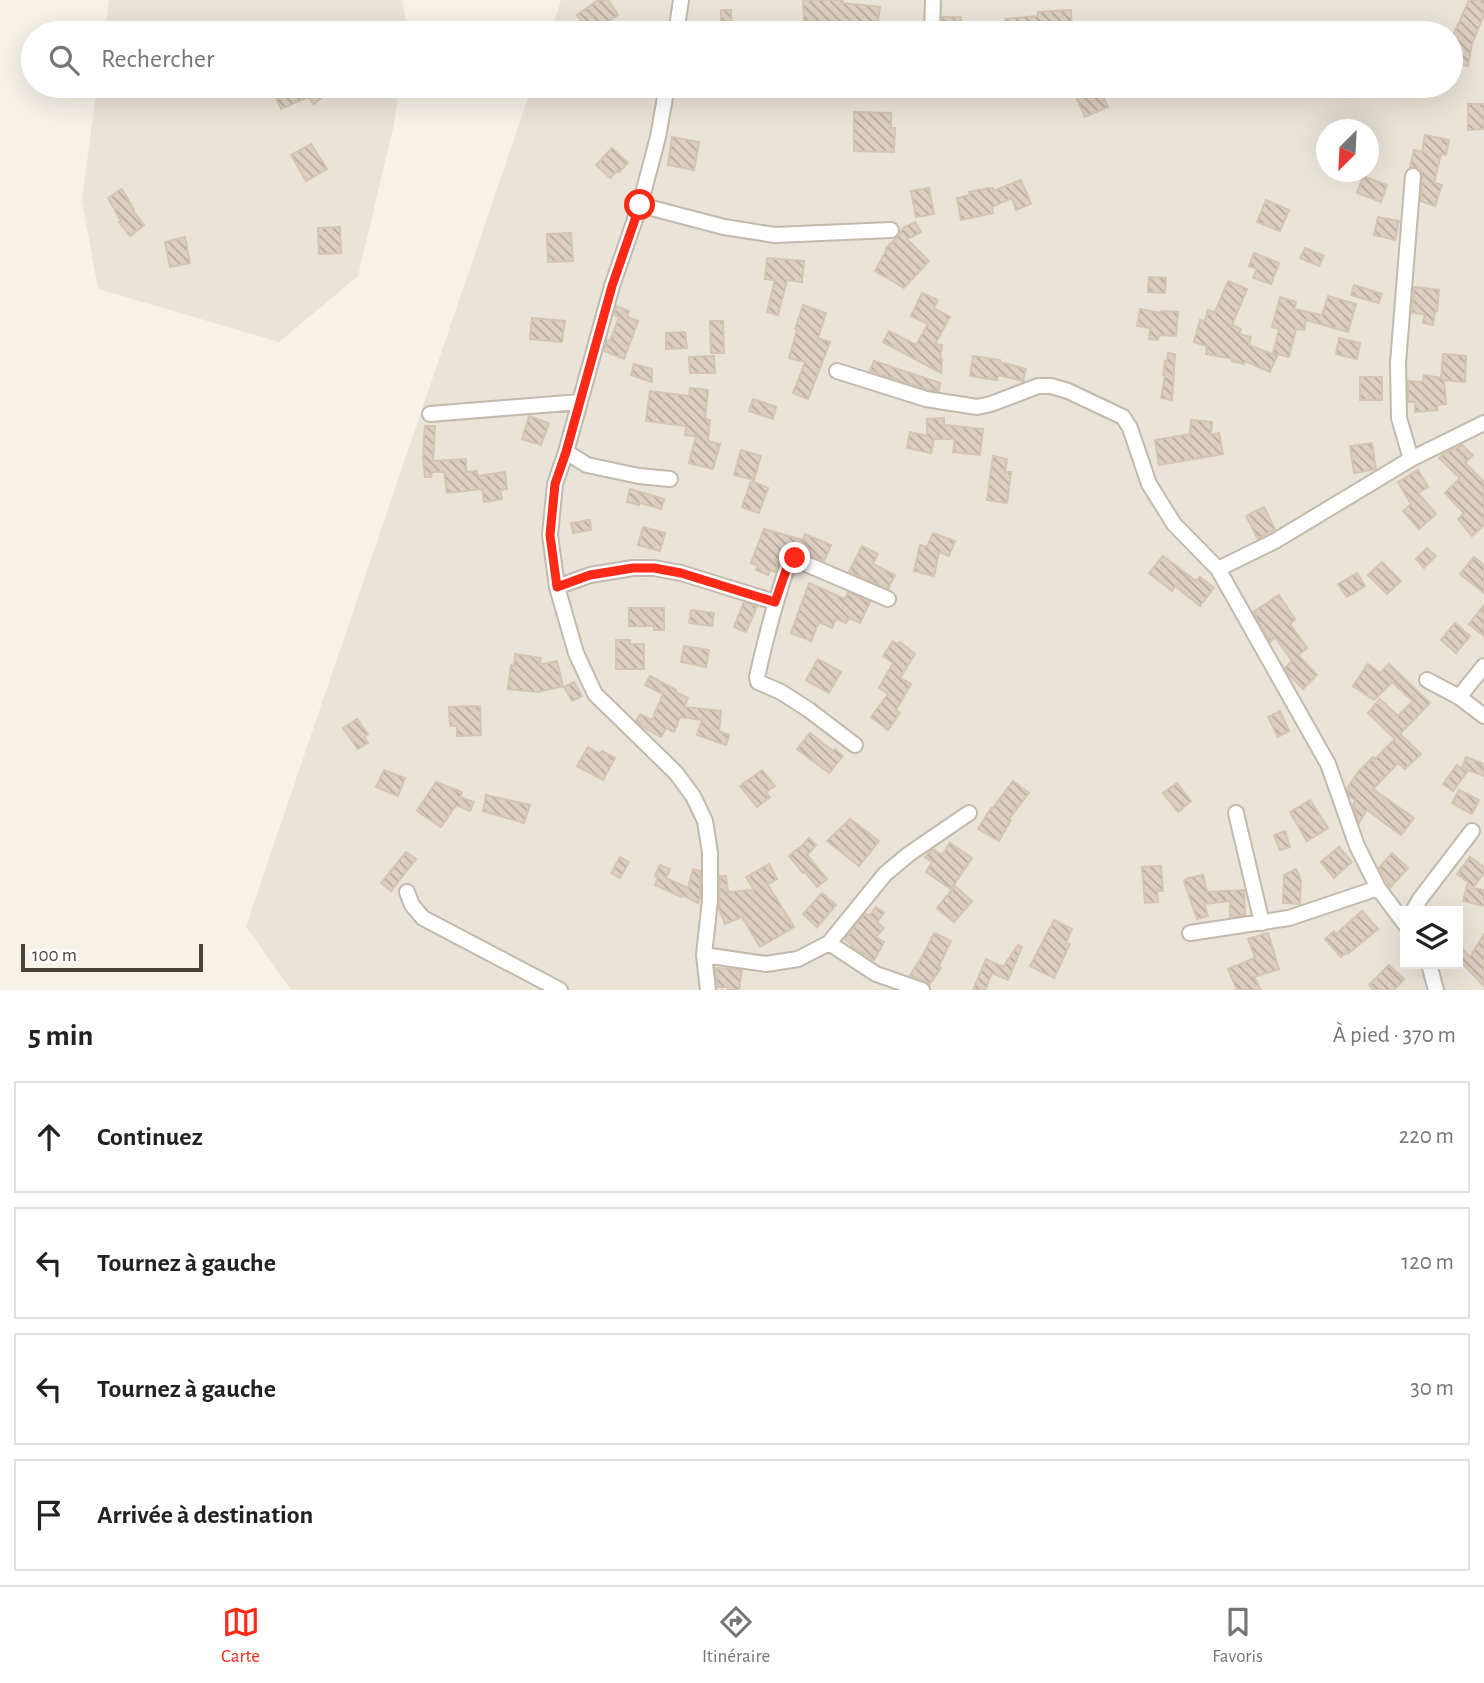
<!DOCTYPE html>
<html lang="fr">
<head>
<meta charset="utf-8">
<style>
  :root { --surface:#fff; --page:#f6f6f6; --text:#222; --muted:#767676; --line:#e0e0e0; --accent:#ff2918 }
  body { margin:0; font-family:"Alegreya Sans",sans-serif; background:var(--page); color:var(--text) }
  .controls { position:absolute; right:21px; bottom:21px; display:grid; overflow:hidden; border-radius:0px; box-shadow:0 7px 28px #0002 }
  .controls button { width:63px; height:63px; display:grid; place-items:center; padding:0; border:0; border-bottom:2px solid var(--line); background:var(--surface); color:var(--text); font:35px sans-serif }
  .compass { position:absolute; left:1316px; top:119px; width:63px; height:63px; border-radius:50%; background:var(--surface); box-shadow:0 7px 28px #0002; rotate:204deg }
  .scale { position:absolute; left:21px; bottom:18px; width:182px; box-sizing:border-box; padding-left:7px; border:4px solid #4b4237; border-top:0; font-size:19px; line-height:24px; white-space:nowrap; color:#4b4237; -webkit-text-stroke:5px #fff; paint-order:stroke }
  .stop { position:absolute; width:21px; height:21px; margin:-16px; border:5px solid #ff2918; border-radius:50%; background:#fff }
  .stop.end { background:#ff2918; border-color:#fff; box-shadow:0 2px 7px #0008 }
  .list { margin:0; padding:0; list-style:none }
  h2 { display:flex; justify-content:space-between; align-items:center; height:91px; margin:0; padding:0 28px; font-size:30px }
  h2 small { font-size:23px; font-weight:400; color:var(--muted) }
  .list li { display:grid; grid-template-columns:46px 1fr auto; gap:21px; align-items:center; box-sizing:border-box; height:112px; margin:0 14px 14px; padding:0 14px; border:2px solid var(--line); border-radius:0px }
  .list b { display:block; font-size:26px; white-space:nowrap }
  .list em { font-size:23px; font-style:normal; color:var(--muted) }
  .icon { flex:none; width:38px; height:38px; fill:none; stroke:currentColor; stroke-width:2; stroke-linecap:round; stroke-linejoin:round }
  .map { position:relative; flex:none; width:1484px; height:990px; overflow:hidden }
  .search { position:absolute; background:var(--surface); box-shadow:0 7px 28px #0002; left:21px; right:21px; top:21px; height:77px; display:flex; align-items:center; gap:18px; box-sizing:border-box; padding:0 24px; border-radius:38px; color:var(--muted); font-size:26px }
  .sheet { height:595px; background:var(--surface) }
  nav { display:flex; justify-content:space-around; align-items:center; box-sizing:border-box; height:98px; border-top:2px solid var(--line); background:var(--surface); font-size:19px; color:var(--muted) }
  nav a { display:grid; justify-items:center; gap:4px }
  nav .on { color:var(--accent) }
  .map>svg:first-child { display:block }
</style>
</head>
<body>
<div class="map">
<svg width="1484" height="990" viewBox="0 0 1484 990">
  <defs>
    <pattern id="building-back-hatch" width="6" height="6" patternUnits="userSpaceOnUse" patternTransform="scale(1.75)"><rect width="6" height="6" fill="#dccfc2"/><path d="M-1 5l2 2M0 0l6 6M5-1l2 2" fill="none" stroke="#b4aa9e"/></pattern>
  </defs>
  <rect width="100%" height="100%" fill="#f6f2ea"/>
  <path fill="#eae3d8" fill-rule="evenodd" d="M109,0H402L409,33H105Z
    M561,0H1484V990H291L246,926L532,86H1451V33H550ZM1326,130H1368V172H1326ZM1405,911H1458V964H1405Z
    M97,86H400L393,129L358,276L279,342L98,289L82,200Z"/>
  <path fill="url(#building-back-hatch)" stroke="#d4c4b1" stroke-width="2" d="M598,0H608L618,15L607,22L615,33H590L577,15Z
    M803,0H843V3L880,7L877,29L855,27V23L814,24V21H804Z
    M1469,0H1484V15L1472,44L1468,66L1451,63V40Z
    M721,10H731L732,27H721Z
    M1071,10L1072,33H1006L1005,19L1038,16V12Z
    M942,17H961L962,33H942Z
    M277,86H335L314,104L308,97L281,109L272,88Z
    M1093,86H1098L1108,107L1085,117L1075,94Z
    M1468,104H1484V129L1468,130Z
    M854,112L891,113V128H895L894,152L854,151Z
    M1425,135L1449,140L1446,155L1441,154L1434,183L1442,185L1435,206L1421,201L1422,173L1418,168L1410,167L1414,150L1422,152Z
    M672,137L699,142L694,170L668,165Z
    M311,144L327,169L306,181L291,155Z
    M612,148L628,163L619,172L618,170L610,178L596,165Z
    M1363,176L1387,185L1381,202L1357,193Z
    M1021,180L1031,204L1016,210L1012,198L992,207L993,213L961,220L957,198L970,195L969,192L988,188H993V191Z
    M929,188L934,214L916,217L911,191Z
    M122,189L134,210L133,211L144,225L130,236L119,222L121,221L108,198Z
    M1266,200L1289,210L1280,231L1257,222Z
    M1378,217L1399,221L1395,240L1374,235Z
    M915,222L921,232L907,239L929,261L904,288L875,271L887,249L886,248L899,235L903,228Z
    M340,227L341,253L319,254L318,228Z
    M571,233L573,261L548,262L547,234Z
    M185,237L190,263L170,267L165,242Z
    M1305,248L1324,256L1319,266L1300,258Z
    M1254,253L1279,263L1271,284L1253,278L1257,269L1249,266Z
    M767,258L804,261L802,282L787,280L778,315L767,312L775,280L765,279Z
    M1149,277L1166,278L1165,293L1148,292Z
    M1228,281L1247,289L1232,325L1241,329L1239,334L1251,337L1249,345L1277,356L1270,372L1245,361L1244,364L1232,361L1233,359L1206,354L1207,346L1194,342L1200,320L1205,321L1208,310L1215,312Z
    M1354,285L1382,294L1379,303L1351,295Z
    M1414,287L1439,290L1437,311L1435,310L1433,325L1423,323L1425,314L1412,313Z
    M922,293L938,300L934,308L950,317L935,344L942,345L940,359H942L941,373L883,342L889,331L916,345L928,324L911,316Z
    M1328,296L1356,304L1348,332L1306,320L1304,330L1296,329L1289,357L1273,353L1279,329L1272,327L1280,297L1296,302L1294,309L1322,315Z
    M803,305L826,313L818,338L830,342L808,399L793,393L805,362L789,358L797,330L795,329Z
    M616,306L629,311L627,317L638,321L624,359L604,351L607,340L610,341L619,317L614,315Z
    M1140,309L1161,313V311L1178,312L1176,336L1159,335L1158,340L1149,339L1150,328L1137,326Z
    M532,318L565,321L562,342L530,339Z
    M710,321H723L724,353H711Z
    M685,332L687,348L666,349V333Z
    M1339,338L1360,343L1357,359L1336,354Z
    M1168,353L1175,354L1172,400L1161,398L1165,376L1163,375L1165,361H1167Z
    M1443,354L1466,356L1465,382L1444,380L1446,404L1437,405L1438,410L1415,412V402H1408V381L1423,382L1424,375L1441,378Z
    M714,356L715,373H690L689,357Z
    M973,356L1000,360V362L1026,369L1023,381L998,375L997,380L970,376Z
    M874,361L940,383L939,391L928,390L870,371Z
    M634,364L652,369V382L631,375Z
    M1360,377H1382V400H1360Z
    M690,388L708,390L705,419L710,420L708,441L720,444L713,469L689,463L696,436L685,435L686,426L646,421L650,391L689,396Z
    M753,399L776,407L773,419L749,411Z
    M529,416L549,423L541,445L522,439Z
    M944,418V425L983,429L980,455L953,452L955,439H934L931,453L907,448L910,432L927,436V419Z
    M1191,420L1212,422L1211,435L1219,433L1223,454L1159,465L1155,440L1190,434Z
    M425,426H435L433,461L466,459V472L477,471L478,476L505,472L507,489L500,490L502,499L484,502L482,489L447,493L444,472H432L431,477H425L423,457Z
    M1372,443L1376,469L1354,473L1350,446Z
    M1462,445L1473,455L1465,463L1484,482V525L1472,536L1458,519L1464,513L1445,493L1460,478L1439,458L1443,454Z
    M741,450L761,456L754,480L734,475Z
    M993,456L1007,459L1005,472H1011L1007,503L987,500Z
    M1418,470L1428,487L1418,493L1436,514L1419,529L1403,511L1411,504L1398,482Z
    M751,481L768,488L759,513L742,507Z
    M630,489L664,499L661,509L640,503L639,505L627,502Z
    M1264,507L1275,529L1258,539L1246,516Z
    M590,520L591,530L573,533L571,523Z
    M643,527L665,533L660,551L638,545Z
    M764,529L803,540L805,534L831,545L824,561L796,549H788L781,556L775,572L770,570L768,575L756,570L758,566L751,563Z
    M933,533L955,541L949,556L939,552L934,576L914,571L920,545L927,547Z
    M862,546L878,554L873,564L895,575L888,589L849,572Z
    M1427,548L1436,556L1424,568L1416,559Z
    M1163,556L1196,581L1200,577L1214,588L1200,606L1175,586L1172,591L1149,573Z
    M1474,557L1484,565V593L1460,574Z
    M1382,562L1401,581L1387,594L1368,575Z
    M1357,573L1365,586L1347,597L1338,584Z
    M809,583L845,599L848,592L870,602L860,623L849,618L846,623L836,619L832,628L819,622L811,641L791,633Z
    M1279,595L1295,619L1290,624L1307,648L1298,655L1317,675L1303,689L1289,675L1285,668L1292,661L1275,637L1270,642L1253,612Z
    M744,602L757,606L746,632L734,627Z
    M1484,605V636L1469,624Z
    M629,608H664V630H654V626H629Z
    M691,610L714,613L712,626L689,623Z
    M1455,623L1470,636L1456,653L1441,640Z
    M616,640H630V644H644V669H616Z
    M893,641L898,644L900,642L915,654L900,678L911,684L896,710L900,713L888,730L871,717L888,694L879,688L893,663L883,656Z
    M684,646L709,650L706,667L681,662Z
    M515,654L541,658L539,665L557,661L563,686L538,692L508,689L511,665L514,666Z
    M818,659L841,672L829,693L806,680Z
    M1368,664L1380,673L1389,664L1430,703L1400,734L1421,754L1405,769L1398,763L1373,789L1414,818L1401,835L1367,810L1359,823L1353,805L1356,800L1349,796L1347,789L1358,772L1373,757L1375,759L1395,739L1368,713L1380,699L1398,716L1413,701L1392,682L1374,700L1353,686Z
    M650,676L676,690L675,692L688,698L684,707L721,711L719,731L729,735L726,745L697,735L702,720L680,717L674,732L666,728L661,737L642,726L636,721L640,714L652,720L663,694L645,685Z
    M574,682L582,696L572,701L564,687Z
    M480,706L481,735L457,736V726H450L449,707Z
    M1280,711L1289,731L1278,737L1268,717Z
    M357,719L368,734L364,737L368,743L358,749L343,728Z
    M810,733L833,751L835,749L843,756L829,773L797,749Z
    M588,747L600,754L602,751L615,758L603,780L577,766Z
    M1466,757L1484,764V776L1462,768Z
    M1457,765L1467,772L1453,791L1443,784Z
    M384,770L405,778L398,796L376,787Z
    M762,770L775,786L766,792L770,797L757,807L740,786Z
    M1013,781L1029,793L1009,819L1011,820L999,841L978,829L991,808L992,809Z
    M436,782L462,792L460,797L474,802L470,811L456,805L441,827L417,811Z
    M1177,783L1191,801L1178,812L1163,793Z
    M1459,790L1479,800L1472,814L1452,803Z
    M486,795L530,805L524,823L483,811Z
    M1310,800L1328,828L1307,841L1290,812Z
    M850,819L879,841L859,866L827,841Z
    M1285,831L1290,847L1280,850L1274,835Z
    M809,838L816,845L807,855L827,879L817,887L804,871L803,873L789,856L798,848L799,849Z
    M950,843L972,858L951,889L926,872L932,862L925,857L933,849L942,855Z
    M1339,847L1352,862L1334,878L1321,862Z
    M406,852L416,859L391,891L381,883Z
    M1392,853L1408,868L1390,888L1379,868Z
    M620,857L629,862L620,878L611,873Z
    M1470,857L1484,867V873L1473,888L1484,890V906L1463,901L1468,882L1457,874Z
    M769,864L777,879L768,884L766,882L794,927L760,947L742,917L725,924L719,909L720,876H726L728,892L754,890L746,877Z
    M660,865L670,869L666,878L688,888L693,869L700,871V898L698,903L682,895L681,897L655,885L658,877L655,876Z
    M1161,866L1163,891H1157L1158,902L1145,903L1142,867Z
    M1296,869L1301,880L1300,904L1283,903L1284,875Z
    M1203,875L1207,892L1244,890L1245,915L1230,917V901L1204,904L1208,916L1197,919L1184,881L1188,878Z
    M955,886L972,901L954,922L937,908Z
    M822,893L836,905L817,927L803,914Z
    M876,907L884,913L877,922L884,928L876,937L884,942L874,960L851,946L852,945L845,939L865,913L869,916Z
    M1362,911L1378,929L1348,954L1347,952L1341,957L1325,939L1334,931L1336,934Z
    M1054,920L1072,929L1066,943L1070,944L1054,978L1030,966Z
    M934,933L951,941L939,966L941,968L930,984L910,975L922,957Z
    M1268,933L1279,969L1254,977L1261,990H1237L1228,969L1255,958L1248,939Z
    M1484,934V986L1458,959V944L1470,957Z
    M1018,945L1022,947L1008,980L992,973L985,990H973L986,959L1003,967Z
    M1389,965L1404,979L1394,990H1374L1369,985Z
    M715,968L742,970L739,990H728V987H717Z"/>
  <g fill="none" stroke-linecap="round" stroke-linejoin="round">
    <defs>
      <path id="minor" d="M676,33L681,0
        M932,33L933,0
        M667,86L658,137L640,205L612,286L566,452L555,484L550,535L557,587L576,653L595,694L676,773L693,796L705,821L710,853V900L704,955L708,990
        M640,205L724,227L775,235L891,230
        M837,371L926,399L977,407L991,404L1038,386H1051L1068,391L1123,417L1130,428L1149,484L1174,524L1218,569L1328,764L1357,846L1378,888L1405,924
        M430,414L580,402
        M566,452L587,465L639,476L670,479
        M1411,459L1399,418L1398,363L1413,176
        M1218,569L1275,541L1411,459L1484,423
        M557,587L590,575L633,568H654L681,573L775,602
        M1427,680L1459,697L1484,716
        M1459,697L1484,666
        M855,745L809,710L781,692L758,682L757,677C766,637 776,598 790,559L792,558L888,599
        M1236,813L1262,923
        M407,892L412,905L423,918L560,990
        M1413,911L1420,899L1472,831
        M1190,933L1289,918L1378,888
        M829,943L876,974L922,990
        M704,955L766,964L798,959L829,943L885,874L909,854L969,813
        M1429,964L1436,990"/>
    </defs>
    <use href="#minor" stroke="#c3b9ac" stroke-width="18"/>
    <use href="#minor" stroke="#fff" stroke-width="14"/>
  </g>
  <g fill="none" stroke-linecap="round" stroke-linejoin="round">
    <path stroke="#ff2918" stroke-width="9" d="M640,205L612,286L566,452L555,484L550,535L557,587L590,575L633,568H654L681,573L775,602L790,559L795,558"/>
  </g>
</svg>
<div class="controls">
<button><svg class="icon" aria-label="layers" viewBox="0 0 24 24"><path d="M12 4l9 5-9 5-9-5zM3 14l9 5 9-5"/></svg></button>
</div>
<svg class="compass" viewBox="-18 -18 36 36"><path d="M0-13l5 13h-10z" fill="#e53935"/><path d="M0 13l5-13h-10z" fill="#767676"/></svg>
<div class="scale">100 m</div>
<div class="stop" style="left:640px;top:205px"></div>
<div class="stop end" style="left:795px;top:558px"></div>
<div class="search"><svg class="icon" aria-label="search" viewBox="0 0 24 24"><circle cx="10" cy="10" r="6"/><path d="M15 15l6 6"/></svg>Rechercher</div>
</div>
<section class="sheet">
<h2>5 min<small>À pied · 370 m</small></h2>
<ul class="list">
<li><svg class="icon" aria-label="ahead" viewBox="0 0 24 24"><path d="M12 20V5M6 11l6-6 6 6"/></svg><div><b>Continuez</b></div><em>220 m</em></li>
<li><svg class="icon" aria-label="left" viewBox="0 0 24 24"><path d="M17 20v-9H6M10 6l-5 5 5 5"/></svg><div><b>Tournez à gauche</b></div><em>120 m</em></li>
<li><svg class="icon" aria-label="left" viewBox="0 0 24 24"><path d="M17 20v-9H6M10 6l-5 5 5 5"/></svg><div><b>Tournez à gauche</b></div><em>30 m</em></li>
<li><svg class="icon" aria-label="arrive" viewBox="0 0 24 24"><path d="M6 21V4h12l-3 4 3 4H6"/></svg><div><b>Arrivée à destination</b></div></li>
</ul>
</section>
<nav>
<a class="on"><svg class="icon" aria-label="map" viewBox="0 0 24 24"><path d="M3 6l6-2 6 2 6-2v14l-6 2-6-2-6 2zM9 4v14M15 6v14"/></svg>Carte</a>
<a><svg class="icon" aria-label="directions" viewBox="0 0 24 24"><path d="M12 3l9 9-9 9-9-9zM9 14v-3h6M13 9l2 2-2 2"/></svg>Itinéraire</a>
<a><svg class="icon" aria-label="saved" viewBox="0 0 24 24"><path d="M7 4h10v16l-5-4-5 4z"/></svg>Favoris</a>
</nav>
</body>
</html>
